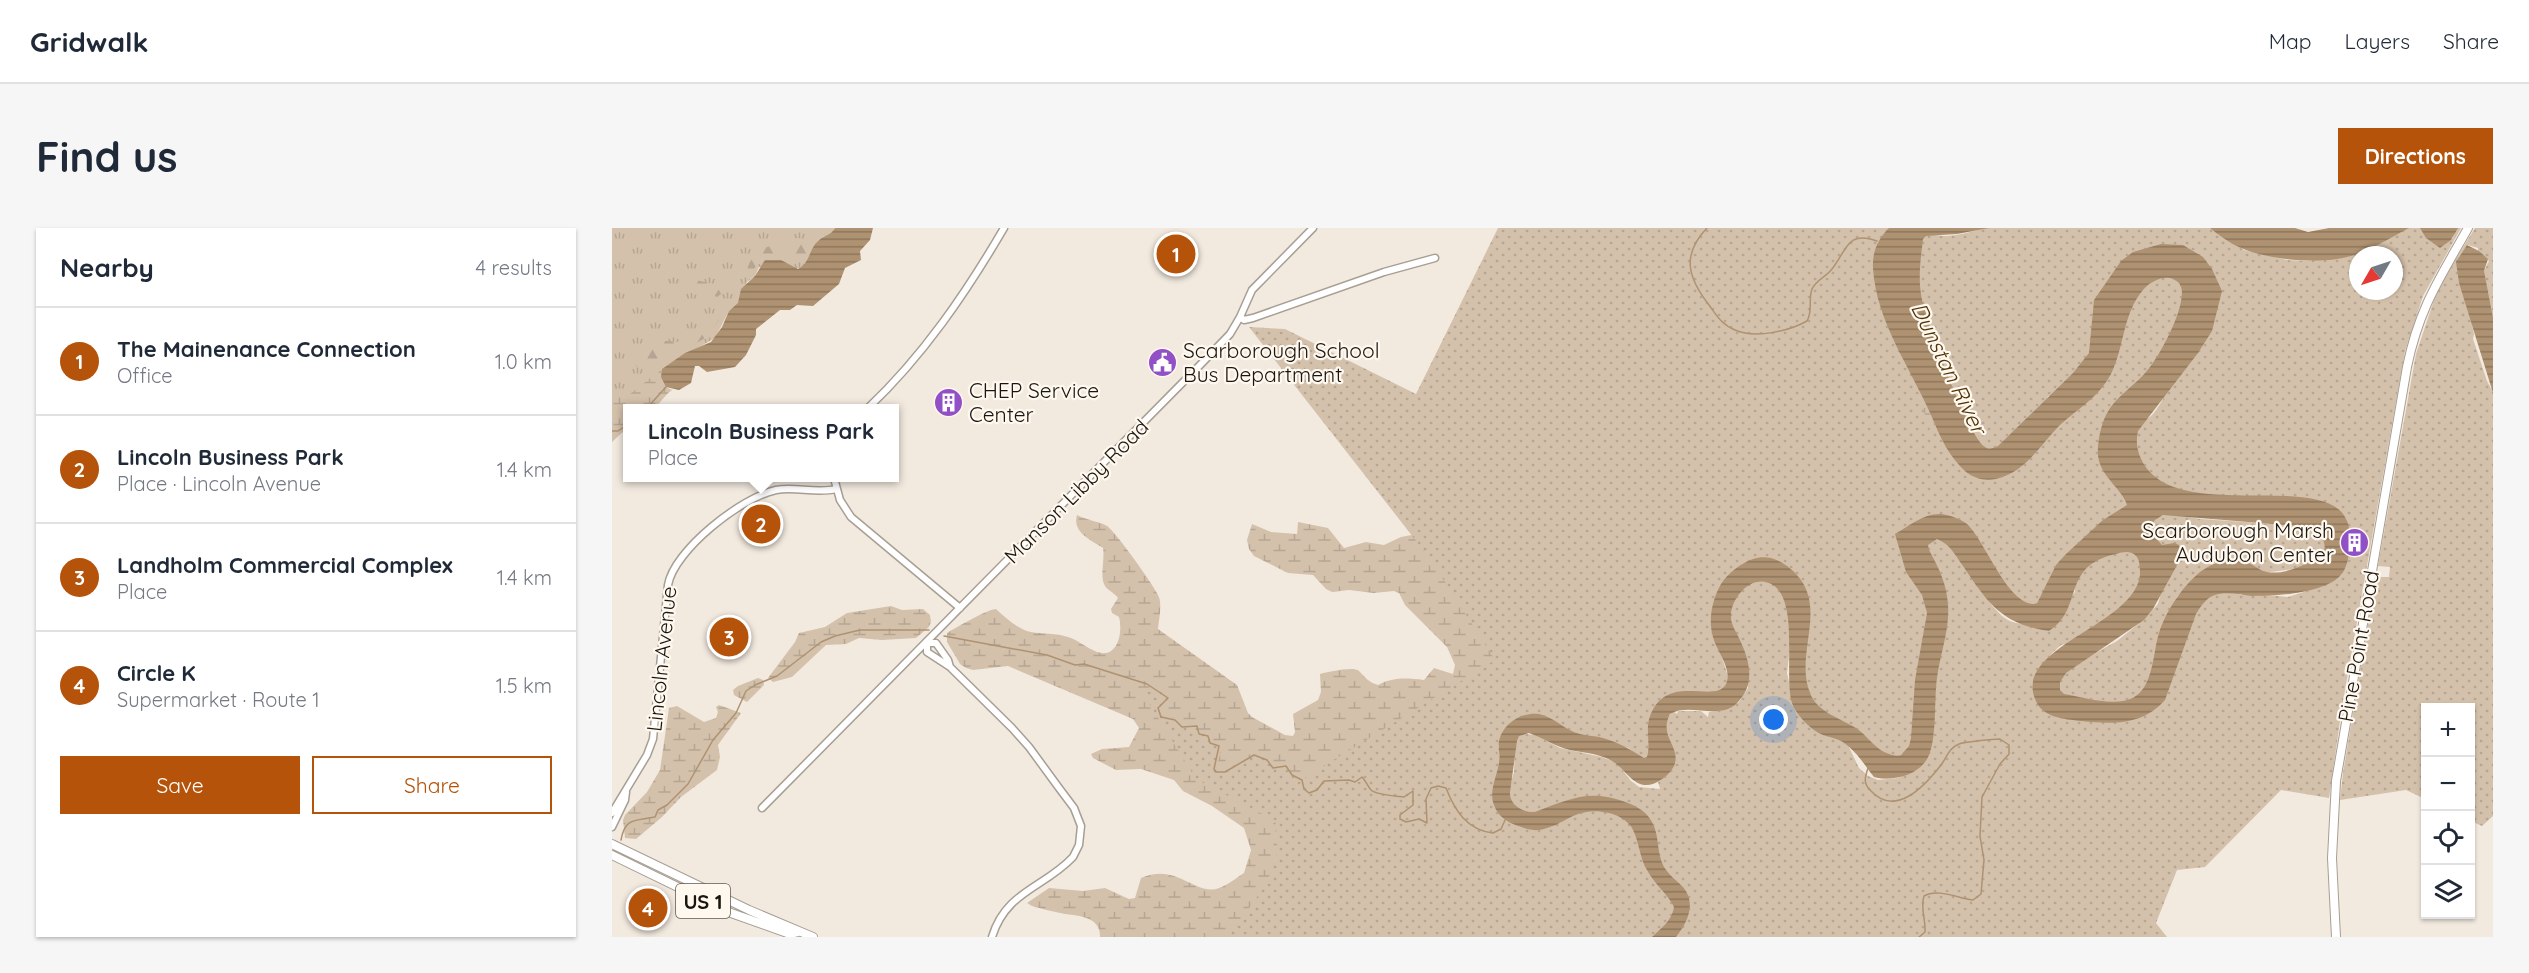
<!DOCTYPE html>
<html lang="en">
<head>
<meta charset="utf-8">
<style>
  :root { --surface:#fff; --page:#f6f6f7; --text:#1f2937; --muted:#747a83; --line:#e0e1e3; --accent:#b45309 }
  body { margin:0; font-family:Quicksand,sans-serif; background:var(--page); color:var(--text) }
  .controls { position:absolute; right:18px; bottom:18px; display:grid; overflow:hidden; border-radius:0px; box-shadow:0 2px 4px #0004 }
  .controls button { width:54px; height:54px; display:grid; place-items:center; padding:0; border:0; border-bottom:2px solid var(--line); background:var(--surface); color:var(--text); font:30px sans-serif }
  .compass { position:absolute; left:1737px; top:18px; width:54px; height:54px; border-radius:50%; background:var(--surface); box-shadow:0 2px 4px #0004; rotate:231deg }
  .you { position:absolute; left:1162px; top:492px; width:21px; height:21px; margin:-15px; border:4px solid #fff; border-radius:50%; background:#1a73e8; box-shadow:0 0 0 9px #1a73e833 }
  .badge { display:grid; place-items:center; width:39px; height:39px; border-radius:50%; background:var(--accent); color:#fff; font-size:20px; font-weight:700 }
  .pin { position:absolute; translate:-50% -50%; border:3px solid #fff; box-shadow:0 2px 6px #0006 }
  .popup { position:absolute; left:11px; top:176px; width:276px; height:78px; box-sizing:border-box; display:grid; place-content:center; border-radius:0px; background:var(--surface); filter:drop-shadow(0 2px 4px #0005); font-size:20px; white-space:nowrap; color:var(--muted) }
  .popup b { font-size:22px; color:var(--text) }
  .popup::after { content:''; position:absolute; left:50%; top:100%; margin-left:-12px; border:12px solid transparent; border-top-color:var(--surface) }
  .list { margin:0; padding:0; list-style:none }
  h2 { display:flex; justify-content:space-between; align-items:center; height:78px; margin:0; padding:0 24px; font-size:26px }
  h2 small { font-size:20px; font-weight:400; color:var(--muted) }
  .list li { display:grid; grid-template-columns:39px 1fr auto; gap:18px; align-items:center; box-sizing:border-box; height:108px; padding:0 24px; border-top:2px solid var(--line) }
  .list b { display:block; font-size:22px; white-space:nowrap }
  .list p { margin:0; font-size:20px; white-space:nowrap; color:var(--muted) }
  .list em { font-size:20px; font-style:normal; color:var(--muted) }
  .actions { display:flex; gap:12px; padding:18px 24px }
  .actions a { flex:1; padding:14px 0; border:2px solid var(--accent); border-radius:0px; text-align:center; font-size:21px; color:var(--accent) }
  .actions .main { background:var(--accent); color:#fff }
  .icon { flex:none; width:33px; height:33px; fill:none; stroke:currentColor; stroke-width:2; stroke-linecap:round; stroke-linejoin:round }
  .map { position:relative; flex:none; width:1881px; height:709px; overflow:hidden; border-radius:0px }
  header { display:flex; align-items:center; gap:36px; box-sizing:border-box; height:84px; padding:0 30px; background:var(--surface); border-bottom:2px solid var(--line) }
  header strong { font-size:28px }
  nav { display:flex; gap:33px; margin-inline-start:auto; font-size:21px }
  .intro { display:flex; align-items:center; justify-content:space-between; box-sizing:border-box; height:144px; padding:0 36px }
  h1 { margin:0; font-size:42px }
  .button { padding:15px 27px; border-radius:0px; background:var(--accent); color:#fff; font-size:21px; font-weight:700 }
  main { display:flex; gap:36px; padding:0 36px }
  aside { flex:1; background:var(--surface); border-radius:0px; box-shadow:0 2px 4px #0004 }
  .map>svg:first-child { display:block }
</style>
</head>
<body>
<header>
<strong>Gridwalk</strong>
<nav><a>Map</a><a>Layers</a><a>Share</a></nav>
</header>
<div class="intro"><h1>Find us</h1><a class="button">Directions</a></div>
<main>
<aside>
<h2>Nearby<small>4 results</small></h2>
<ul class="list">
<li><span class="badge">1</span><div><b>The Mainenance Connection</b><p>Office</p></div><em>1.0 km</em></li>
<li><span class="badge">2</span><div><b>Lincoln Business Park</b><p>Place · Lincoln Avenue</p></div><em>1.4 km</em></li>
<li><span class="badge">3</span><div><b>Landholm Commercial Complex</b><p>Place</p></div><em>1.4 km</em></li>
<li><span class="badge">4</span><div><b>Circle K</b><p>Supermarket · Route 1</p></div><em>1.5 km</em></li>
</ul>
<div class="actions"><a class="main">Save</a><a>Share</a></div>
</aside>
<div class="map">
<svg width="1881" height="709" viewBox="0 0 1881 709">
  <defs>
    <pattern id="grass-tufts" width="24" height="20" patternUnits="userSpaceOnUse" patternTransform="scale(1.5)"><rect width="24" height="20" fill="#d4c1ab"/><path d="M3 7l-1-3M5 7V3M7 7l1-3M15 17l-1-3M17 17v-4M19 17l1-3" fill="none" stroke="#b5a592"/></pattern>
    <pattern id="forest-firs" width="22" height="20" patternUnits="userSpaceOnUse" patternTransform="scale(1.5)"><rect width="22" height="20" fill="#d4c1ab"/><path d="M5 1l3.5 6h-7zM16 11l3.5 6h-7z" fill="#b5a592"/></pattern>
    <pattern id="wetland-marsh" width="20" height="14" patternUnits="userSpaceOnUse" patternTransform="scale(1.5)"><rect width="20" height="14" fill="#d4c1ab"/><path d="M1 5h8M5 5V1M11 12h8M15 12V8" fill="none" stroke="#b5a592"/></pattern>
    <pattern id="park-dots" width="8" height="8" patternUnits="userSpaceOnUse" patternTransform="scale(1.5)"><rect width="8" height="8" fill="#d4c1ab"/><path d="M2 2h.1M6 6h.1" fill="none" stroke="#b5a592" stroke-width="1.8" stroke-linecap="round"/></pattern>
    <pattern id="water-rules" width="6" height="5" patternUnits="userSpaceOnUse" patternTransform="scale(1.5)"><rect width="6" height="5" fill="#ae9271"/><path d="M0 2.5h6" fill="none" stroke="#8d765b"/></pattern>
  </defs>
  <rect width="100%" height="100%" fill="#f3eadf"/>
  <path fill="url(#grass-tufts)" d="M0,0H223C219,8 210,7 205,14C200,20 199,29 194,36C187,45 159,39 147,39L143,48L135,54L126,76L117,83L103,110L53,139L54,159L60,162L39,180H15V200L0,214Z"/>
  <path fill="url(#forest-firs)" d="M180,10C189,10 194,10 197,21L194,28L185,33L154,28L147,33L139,46H134L139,28L155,19Z
    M80,51L105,57L108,60L109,66L105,69C91,61 83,75 73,57Z
    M107,88L108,90L95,109L38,141L24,138L22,132L33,116L45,112L65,114L77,107L93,92Z"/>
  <path fill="url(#wetland-marsh)" d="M1277,0L1319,186C1327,209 1341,235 1362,249L1502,137L1518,87L1496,251L1436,352L1425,375L1417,376L1408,372L1310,367L1315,390L1299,510L1195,455V427L1101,411L1113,440L1115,453L934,489L886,517L896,594L1040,709H488C489,689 467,688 453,686C442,684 431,681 420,678L415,675L437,660L471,663L493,660L517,671L523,670L529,650C566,634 583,669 607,660C616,657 624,650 632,645L639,622L632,600L600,578L571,563L562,552L529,541L504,542L481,530L479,526L490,521L517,519L527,500L521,491L396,438L361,442L354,440L348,436L335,414V405C343,400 376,381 384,381C394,390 405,401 419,404C431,406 444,405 456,409C466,412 475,420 485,424C506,431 511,404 507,389L500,385L499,381L506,370C502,364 494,362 492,356C488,346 493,331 491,320C478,312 460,304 465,287C474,292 489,294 495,298C503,303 544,360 547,369C550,378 547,391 546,401L625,457L636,485L640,489L673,507L681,508L683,504L681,486L706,472L709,464L708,446C716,444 742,438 747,443C754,450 756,454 766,457C781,449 795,450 812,452L822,440L841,446L843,437L835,419L793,377L787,365L782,363L762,365L737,362L720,364L714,361L701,347L676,345L642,328L637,321L635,312L640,296L659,304L685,306L686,294L716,300L732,320L754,314L772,317L789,309L805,306Z
    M50,141L49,149L56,165L43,180H15V201L0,198V171L18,166Z
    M279,378L290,382L311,381L318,387L319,394L317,399L304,410L270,412L247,410L234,416L214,417L180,449L161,454L156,450L183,414L187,405L213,399L235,385Z
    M146,450L151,452L152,457L135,474L122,467L121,462L126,458Z
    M107,477L129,485L106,517L108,529L105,542L69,569L50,589L24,611L13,610L11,592L13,587L35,564L48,542L57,480L65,478L92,494L104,490L106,484L104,479Z"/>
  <path fill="url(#park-dots)" fill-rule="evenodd" d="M886,0H1281C1277,5 1272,10 1270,15C1252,57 1297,128 1315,164L1314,168L1305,166L1314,189L1323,195L1317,202L1326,201L1345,236L1350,237C1377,283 1424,222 1444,200C1455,189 1467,180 1478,169C1486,161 1492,151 1501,145L1499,141C1502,134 1506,127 1508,120C1510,114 1508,107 1509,101C1514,72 1515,56 1546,48C1559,45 1567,48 1575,58C1570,92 1554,124 1534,152C1531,157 1524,160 1520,164C1501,182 1481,223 1495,247C1501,258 1512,265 1520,275L1519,284L1489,300L1460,323L1448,337L1442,334L1444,343L1425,373L1409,374L1405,371C1397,360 1388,349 1379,339C1373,332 1371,321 1366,314C1344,281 1317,286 1286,302L1292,336L1298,353L1312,370L1316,389L1313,414L1302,459L1301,508L1297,521L1283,531C1266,525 1259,514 1247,503C1231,490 1206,487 1196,466C1193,460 1192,433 1193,427C1194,420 1198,416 1198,409C1200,380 1192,338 1156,333C1143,331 1133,337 1123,345C1084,379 1105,409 1116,449V456L1111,464C1091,468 1070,461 1050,470C1031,495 1039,502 1038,530L1037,533L1033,534L1016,520L992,516L985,511L959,508L941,498L933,491L931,486L902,492L888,508L885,518L887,548L881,563V572L889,592L895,593L898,574L897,560L902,544L903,516L907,505L923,507L948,520L990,529L1005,535L1019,553L1027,559L1048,561L1046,554C1077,535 1047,518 1053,495C1055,490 1058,487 1061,483L1065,486L1066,483H1089L1096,489L1097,484L1113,482L1127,474L1136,460L1132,427L1119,405L1115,390L1126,364L1144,349L1162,351L1171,358L1176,368L1180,403L1175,445L1182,476L1189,489L1204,500L1235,515L1247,540L1256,548L1266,552L1286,550L1303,541L1309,536L1318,514L1322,467L1320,458L1335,382L1329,346L1315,321V311C1349,302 1367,378 1398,393C1405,396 1413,396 1420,397C1427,399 1432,401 1438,397C1447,392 1455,372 1463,364C1463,357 1462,350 1468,343C1475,333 1521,313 1531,319C1532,328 1531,359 1526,368C1518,382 1472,408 1457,415C1455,416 1450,416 1448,418C1433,430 1408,463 1431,479C1453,493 1526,502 1544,479C1555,464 1558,444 1565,427C1570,415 1580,399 1581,385C1587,382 1587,376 1592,371C1600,362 1620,363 1629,367L1635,365L1676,369L1710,358L1729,347L1733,337L1737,304L1734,290L1729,284L1719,277L1700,272H1637L1616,268L1574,266L1552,259L1551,261C1541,255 1519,226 1518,213C1518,203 1535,192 1541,186C1550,175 1557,159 1565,147C1589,113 1634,53 1577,23C1540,4 1496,40 1485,75C1482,87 1481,99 1480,111C1480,114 1481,117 1481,120C1474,140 1451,152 1440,168H1436L1435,173C1419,181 1392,230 1370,220C1360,205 1336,172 1340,154L1331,141L1332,138C1319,113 1285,22 1317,5C1332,12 1356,5 1372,0H1598L1632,22L1675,32L1695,33L1741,26L1796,0H1811L1817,10L1834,14L1841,10L1843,0H1849L1811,68L1793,123L1730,479L1717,570L1669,562L1593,639L1565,642L1544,695L1555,709H615C634,683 661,655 665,622C666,612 662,603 664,593L584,551L530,464L538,459L553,466L556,471L547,479L549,488L563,490L568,498L585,496L588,505L595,504L598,513L608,516C611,525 604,534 605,543L613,542L643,526L657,532L662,539L671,538L688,553L883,432L819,332L637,99L673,101L804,166ZM1746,27H1782V63H1746Z
    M1863,0H1881V96L1869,49L1877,33L1866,26V20L1856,17C1839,40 1847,42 1853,65C1857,78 1859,93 1862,106L1861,111L1875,153L1881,164V588L1870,598L1859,593L1858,479H1814L1813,571L1794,562L1728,572L1731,545L1764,349H1777L1778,339L1766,338L1804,126L1822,72L1834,47Z
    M1562,286L1588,291L1711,299L1715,324L1691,340L1650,345L1625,332H1613L1604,334L1581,351L1565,369L1549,411L1536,458L1518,474L1496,475L1449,466L1445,454L1458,439L1505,413L1530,393L1546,376L1550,361L1536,302L1544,288Z"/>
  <path fill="url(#water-rules)" fill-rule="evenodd" d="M223,0H261L258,12L248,23L249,32L233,40L227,56L201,78L185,77L178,82H168L144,101V107L134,127L123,139L95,144L87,138H83L79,155L67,162L54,159L49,149L50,141L73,125L99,114L110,99L117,83L126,75L129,61L143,48L153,32H169L186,41C199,34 197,20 207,12C213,7 219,7 223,0Z
    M1277,0H1377L1345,6L1314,8L1311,11C1309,29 1306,47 1309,66C1311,87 1358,212 1373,219C1377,222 1382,220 1386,218L1461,145L1477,125L1482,72L1509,33L1521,24L1549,16L1571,17L1591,29L1600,41L1610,63L1600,103L1586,125L1526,203C1523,216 1526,227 1533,238C1573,297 1727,237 1737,300C1739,314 1738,338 1728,348C1710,366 1663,368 1640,368C1629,367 1614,363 1603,367C1594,370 1589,378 1584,386L1553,472C1530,498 1501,496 1469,493C1452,491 1430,490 1423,471C1402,418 1522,398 1528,347C1528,341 1528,334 1525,329C1519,322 1511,324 1504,326C1448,338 1473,380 1437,403C1389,396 1376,375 1351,338C1343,327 1338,316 1325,311L1316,317L1317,322C1327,340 1335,357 1336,377C1338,401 1328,426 1325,450C1322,471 1325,508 1317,527C1309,547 1281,554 1262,549C1254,539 1246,526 1236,518C1229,511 1220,510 1211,507C1200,503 1184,487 1180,475C1171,446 1189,367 1157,355C1138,347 1118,371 1119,389C1119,397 1124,403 1127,410C1137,431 1144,454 1127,473C1110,494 1078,474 1058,486C1046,509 1070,519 1062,538C1057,548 1044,558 1032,557C1019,555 1011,539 1000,533C985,524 967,525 951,520C939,516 929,509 917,505L907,508L905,513L898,564C897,577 911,585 923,584C958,571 978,560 1016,575C1026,579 1035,584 1040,594C1048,608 1044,625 1052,639C1057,647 1064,652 1071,659C1085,676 1075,695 1064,709H1040C1049,700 1060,693 1062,679C1056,666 1042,656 1035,642C1027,629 1026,605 1017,596C1011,590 1005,587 997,585C963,577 955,597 927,602C919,603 909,599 901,596C892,592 885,586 882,577C875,560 890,542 887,524C883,502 905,483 927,486C942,489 954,503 968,506C976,508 984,508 991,510C1006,514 1019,522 1032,530L1035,529C1039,516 1033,501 1038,488C1055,443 1103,477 1114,456C1121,442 1104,422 1101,409C1096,392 1100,372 1109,356C1115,346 1129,335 1141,331C1153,327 1164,330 1175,338C1222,373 1181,422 1198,465C1205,484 1228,490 1244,500C1254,507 1261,518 1272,524C1278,526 1283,529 1289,527L1297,518L1299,510L1303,452L1315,385L1310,367L1294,344L1283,306C1297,298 1312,285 1329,286C1337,287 1349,291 1355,296C1373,312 1398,383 1425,375L1444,337L1454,326L1491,292L1515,277C1511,262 1487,247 1486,227C1485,215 1489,197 1494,187C1503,169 1521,159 1534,144C1546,132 1580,70 1567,55C1557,44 1539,52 1531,62C1511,85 1512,120 1499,146C1485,172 1464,181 1445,200C1426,220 1413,244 1384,251C1373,253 1363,251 1354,244C1337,229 1327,207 1319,187C1298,139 1264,93 1261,40C1260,24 1266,11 1277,0ZM1551,287L1699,299C1709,304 1712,310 1713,321C1700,336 1671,349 1651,343C1646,341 1643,338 1639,336C1622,326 1603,333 1588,344C1570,359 1554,383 1547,405C1540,427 1542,469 1511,473C1492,476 1470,469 1452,466L1448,462V454L1454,445L1532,392L1541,381L1570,328L1567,317L1562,315L1550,317L1536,302L1543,292Z
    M1598,0H1683L1696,4L1717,0H1797C1778,10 1759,22 1739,28C1710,37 1656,32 1629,20C1617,15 1607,7 1598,0Z
    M1808,0H1846L1839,12L1828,20L1814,10Z
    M1855,17L1867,23L1876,31L1872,43L1881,90V165L1847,55L1844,34Z"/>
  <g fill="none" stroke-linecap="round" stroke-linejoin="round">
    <path stroke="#ae9271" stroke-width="1.5" d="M1095,0C1069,27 1076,50 1097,77C1105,88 1110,97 1123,102C1144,111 1177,103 1195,93C1201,83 1196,72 1200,61C1205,51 1214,49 1220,41C1235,22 1235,2 1265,13
      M35,180L54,159
      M0,203H6L15,197
      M332,408L435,427L463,437L472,436L535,456L556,470L546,480L549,489L563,492L570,499L585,498L587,506L596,508L598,515L607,518L602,541L604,544H613L642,527L655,532L661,540L674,538L680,547L690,552L692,561L697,565L705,562L712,553L737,552L743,554L750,549C754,553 755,557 759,562C764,567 784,568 792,569L801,563V577L788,587V591L794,594L807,591L815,595L814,571L819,560L826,558L834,560C843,583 855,602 881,605L889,601L894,590
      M1256,540C1253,549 1251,555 1258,562C1283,590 1312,559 1329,537C1335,529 1337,520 1347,516C1351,514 1382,511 1388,511L1397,517V526L1388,536L1370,569L1368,608L1372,632L1369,666L1361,672C1346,670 1325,660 1312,668C1308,680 1314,692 1313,704L1307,709
      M9,612C13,589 23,593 43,589L46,582L55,577L76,556L101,512L124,485L134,463L143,457L165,448L209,414L223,408L248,402H317"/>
    <defs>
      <path id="minor" d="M628,89L640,62L701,0
        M256,180C311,128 354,65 392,0
        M222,250L228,272L239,289L348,380
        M338,439L336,432L324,415H315V424L338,439L400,500L417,519L447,560L462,580L469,598L467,617L461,629C432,660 394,663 380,709
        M150,580L590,135L618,106L628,89L632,92L641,90L772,44L823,30
        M0,585L35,527L41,511L56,357C62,322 130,269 164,262C183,258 204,266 224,261
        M0,599L13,572L14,564"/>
      <path id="major" d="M0,616L137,682L201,709
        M0,627L119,685L178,706L186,704
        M1724,709L1720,630L1724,553L1795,139C1807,80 1828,50 1856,0"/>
    </defs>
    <use href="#minor" stroke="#a79e94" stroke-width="9"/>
    <use href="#major" stroke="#a79e94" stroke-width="10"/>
    <use href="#minor" stroke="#fff" stroke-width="6"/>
    <use href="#major" stroke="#fff" stroke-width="8"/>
  </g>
  <defs>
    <symbol id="civic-disc" viewBox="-11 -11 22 22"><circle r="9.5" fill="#9150c5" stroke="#fff8ef"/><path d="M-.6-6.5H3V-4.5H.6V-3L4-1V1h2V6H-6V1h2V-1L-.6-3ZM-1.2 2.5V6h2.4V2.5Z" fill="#fff"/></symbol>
    <symbol id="building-disc" viewBox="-11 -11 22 22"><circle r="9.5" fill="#9150c5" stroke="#fff8ef"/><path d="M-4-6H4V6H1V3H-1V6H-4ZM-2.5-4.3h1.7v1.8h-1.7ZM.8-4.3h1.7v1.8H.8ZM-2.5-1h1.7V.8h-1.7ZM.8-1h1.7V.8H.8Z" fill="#fff"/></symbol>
  </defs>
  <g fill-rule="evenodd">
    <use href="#civic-disc" x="534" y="118" width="33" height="33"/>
    <use href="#building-disc" x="320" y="158" width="33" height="33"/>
    <use href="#building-disc" x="1726" y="298" width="33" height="33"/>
  </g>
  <g text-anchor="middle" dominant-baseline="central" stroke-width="4.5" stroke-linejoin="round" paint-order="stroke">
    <rect fill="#fff8ef" stroke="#5e5a54" stroke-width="1.5" x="64" y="656" width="54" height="34" rx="4.5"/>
    <g font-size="20" font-weight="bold" fill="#191612">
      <text x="91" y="673">US 1</text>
    </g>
    <g font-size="21" fill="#191612" stroke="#fff8ef" text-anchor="start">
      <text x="571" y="122">Scarborough School<tspan x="571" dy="24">Bus Department</tspan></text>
      <text x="357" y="162">CHEP Service<tspan x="357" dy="24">Center</tspan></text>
      <text x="1722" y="302" text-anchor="end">Scarborough Marsh<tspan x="1722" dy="24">Audubon Center</tspan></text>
    </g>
    <g font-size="21" fill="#191612" stroke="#fff8ef">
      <text transform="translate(464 263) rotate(-45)">Manson Libby Road</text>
      <text transform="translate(1746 418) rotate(-80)">Pine Point Road</text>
      <text transform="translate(49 431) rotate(-84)">Lincoln Avenue</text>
    </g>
    <g font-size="22" font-style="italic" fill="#513407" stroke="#fff8ef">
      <text transform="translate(1337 140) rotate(64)">Dunstan River</text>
    </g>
  </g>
</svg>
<div class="controls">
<button>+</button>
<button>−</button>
<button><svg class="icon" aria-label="locate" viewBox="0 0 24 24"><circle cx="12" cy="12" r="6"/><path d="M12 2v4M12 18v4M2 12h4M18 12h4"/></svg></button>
<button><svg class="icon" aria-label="layers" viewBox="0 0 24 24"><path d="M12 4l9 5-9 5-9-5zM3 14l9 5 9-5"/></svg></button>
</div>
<svg class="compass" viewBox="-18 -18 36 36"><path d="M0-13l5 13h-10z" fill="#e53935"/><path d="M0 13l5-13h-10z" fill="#747a83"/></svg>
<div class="you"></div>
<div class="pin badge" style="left:564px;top:26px">1</div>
<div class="pin badge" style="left:149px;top:296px">2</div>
<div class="popup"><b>Lincoln Business Park</b>Place</div>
<div class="pin badge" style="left:117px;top:409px">3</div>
<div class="pin badge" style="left:36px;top:680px">4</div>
</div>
</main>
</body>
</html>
